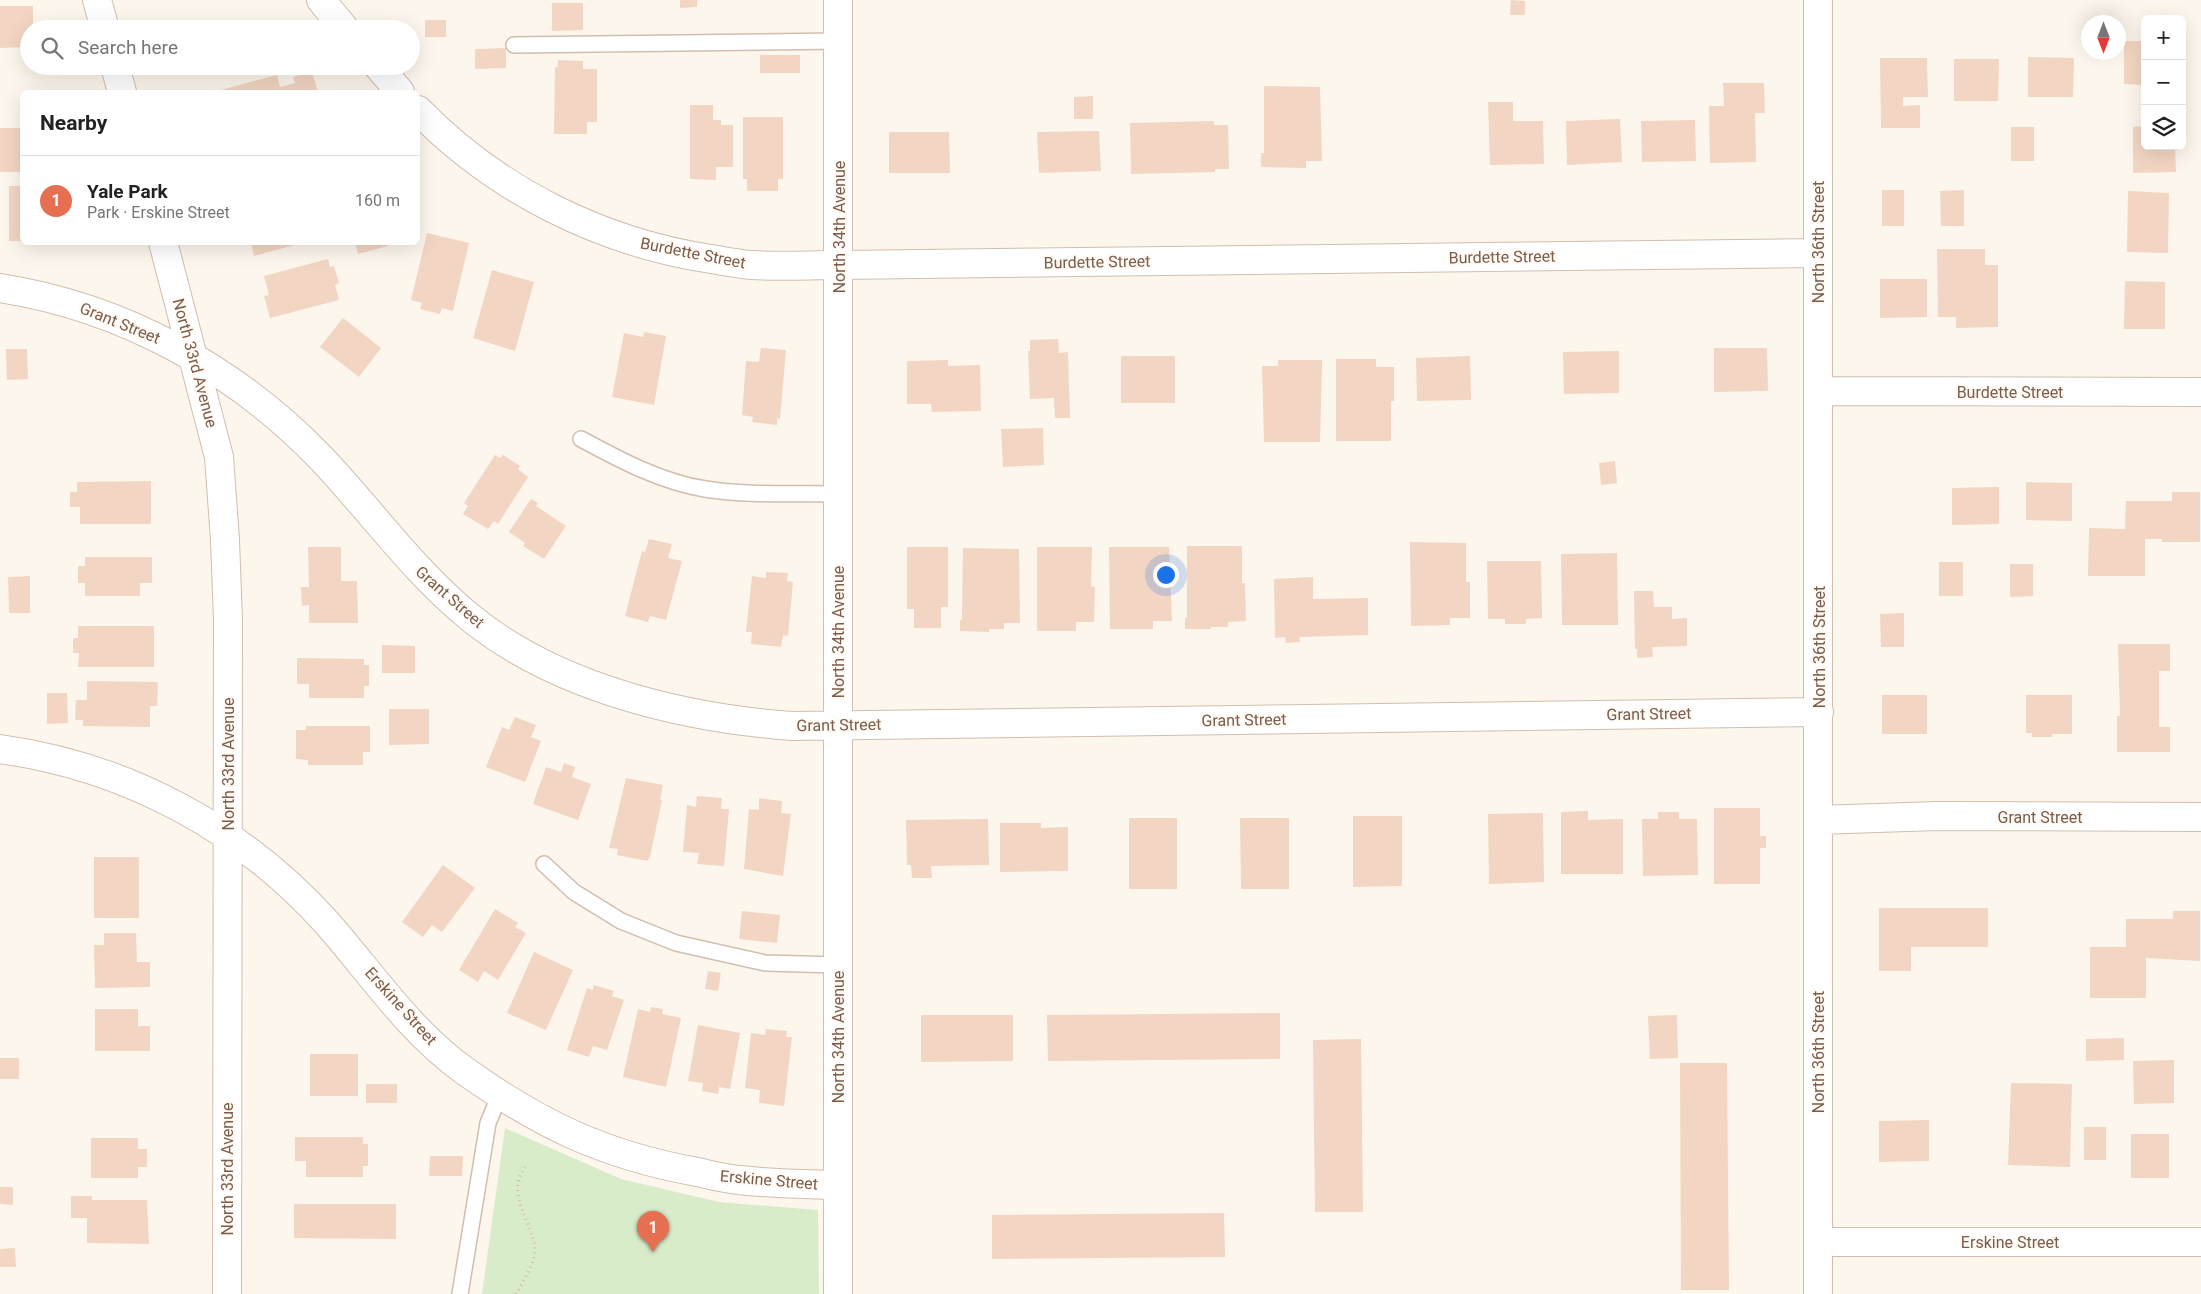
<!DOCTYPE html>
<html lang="en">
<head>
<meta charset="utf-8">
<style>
  :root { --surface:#fff; --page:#f2f2f2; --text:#222; --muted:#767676; --line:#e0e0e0; --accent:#e76f51 }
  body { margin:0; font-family:Roboto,sans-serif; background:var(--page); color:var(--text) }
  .controls { position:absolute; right:15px; top:15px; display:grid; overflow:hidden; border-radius:8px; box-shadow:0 5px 20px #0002 }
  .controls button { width:45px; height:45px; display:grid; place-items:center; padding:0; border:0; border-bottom:1px solid var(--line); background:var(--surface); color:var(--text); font:25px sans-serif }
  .compass { position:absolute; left:2081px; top:15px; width:45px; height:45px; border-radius:50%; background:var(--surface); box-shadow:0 5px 20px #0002; rotate:180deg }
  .you { position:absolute; left:1165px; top:574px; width:18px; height:18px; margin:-12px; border:4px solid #fff; border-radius:50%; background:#1a73e8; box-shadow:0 0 0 8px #1a73e833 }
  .badge { display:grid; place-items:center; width:32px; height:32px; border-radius:50%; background:var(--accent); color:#fff; font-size:16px; font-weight:700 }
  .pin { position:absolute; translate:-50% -41px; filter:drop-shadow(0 1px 2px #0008) }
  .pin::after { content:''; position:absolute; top:26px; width:18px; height:15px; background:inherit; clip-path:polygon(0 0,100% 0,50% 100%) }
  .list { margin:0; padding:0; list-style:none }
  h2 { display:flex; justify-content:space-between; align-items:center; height:65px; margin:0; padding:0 20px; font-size:21px }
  h2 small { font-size:16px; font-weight:400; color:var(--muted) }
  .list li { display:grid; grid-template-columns:32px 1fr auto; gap:15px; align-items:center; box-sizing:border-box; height:90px; padding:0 20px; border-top:1px solid var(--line) }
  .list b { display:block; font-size:19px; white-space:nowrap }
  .list p { margin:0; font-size:16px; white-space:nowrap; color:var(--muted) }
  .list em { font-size:16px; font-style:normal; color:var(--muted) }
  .icon { flex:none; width:28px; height:28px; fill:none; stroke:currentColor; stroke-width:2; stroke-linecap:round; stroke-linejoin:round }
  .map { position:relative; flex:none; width:2201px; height:1294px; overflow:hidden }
  .search { position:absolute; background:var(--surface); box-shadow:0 5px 20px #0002; left:20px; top:20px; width:400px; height:55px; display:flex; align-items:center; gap:12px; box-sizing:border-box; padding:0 18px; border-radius:28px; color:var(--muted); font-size:19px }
  .panel { position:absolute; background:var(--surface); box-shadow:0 5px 20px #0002; left:20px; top:90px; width:400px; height:155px; border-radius:8px }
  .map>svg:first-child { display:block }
</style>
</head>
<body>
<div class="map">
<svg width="2201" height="1294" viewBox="0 0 2201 1294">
  <rect width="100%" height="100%" fill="#fdf6ec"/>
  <path fill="#d8ecc9" d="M505,1128L621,1179L719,1202L818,1210L819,1294H482Z"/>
  <path fill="#f3d5c3" d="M680,0H697V7L680,8Z
    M1511,0L1525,1V15H1510Z
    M552,3H583V30L552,31Z
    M0,6H33V29H29V47L0,48Z
    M425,20H446V37H425Z
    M2124,41H2145V85L2124,84Z
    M506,48V68L475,69V49Z
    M760,55H800V73H760Z
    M2028,57L2074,58L2073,97H2028Z
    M1880,58H1927L1928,97H1903V106L1920,105V128H1881Z
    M1954,59H1999L1998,101H1954Z
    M558,60L583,61V69H597V122H587V134H554L555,67H558Z
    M312,72L318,92H213L277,75L280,87L295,83L293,77Z
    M1723,83H1764L1765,113H1755L1756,162L1710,163L1709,106H1724Z
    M1264,86L1320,87L1322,161H1306V168L1261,167V153H1264Z
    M1093,96V119H1074V97Z
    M1488,102H1513V121H1543L1544,164L1490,165Z
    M690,105H713V120H721V125H733V167H716V180L690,179Z
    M743,117H783V179H778V191H747V179H743Z
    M1620,119L1622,162L1567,165L1566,121Z
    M1695,120L1696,161L1642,162L1641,121Z
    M1214,121V125H1228L1229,169H1215V172L1131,174L1130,123Z
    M2145,126V146H2175L2176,172L2133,173V127Z
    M2011,127H2034V161H2011Z
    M0,128H22V172H0Z
    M1099,131L1101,171L1039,173L1037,132Z
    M889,132H949L950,173H889Z
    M9,186H22V241H9Z
    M1882,190H1904V226H1882Z
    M1964,190V226H1941L1940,191Z
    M2128,191L2169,193L2168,253L2127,252Z
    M427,233L469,243L453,311L442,308L440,314L420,309L422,303L411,300Z
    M251,242H302V243L254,256Z
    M355,242H387L388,246L358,254Z
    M1937,249H1985V265H1998V327L1956,328V317H1938Z
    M328,259L330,267L334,266L339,283L335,285L339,300L270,318L264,296L269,295L264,276Z
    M492,270L534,282L515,351L473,338Z
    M1880,279H1927V317L1880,318Z
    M2125,281L2165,282V329H2124Z
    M343,318L381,348L359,377L320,347Z
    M644,332L666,336L654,405L612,397L624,333L643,337Z
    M1058,339L1059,353L1068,352L1070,418H1055L1054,398L1030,399L1028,351H1030V340Z
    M761,348L786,350L780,419L777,418V425L752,422L753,417L742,415L746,361L759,362Z
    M1714,348H1767L1768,391L1714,392Z
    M6,349H27L28,379L7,380Z
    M1619,351V393L1564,394L1563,352Z
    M1121,356H1175V403H1121Z
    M1470,356L1471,400L1417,401L1416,358Z
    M1336,359H1376V367H1394V401H1391V441H1336Z
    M948,360V366L980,365L981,411L932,412L931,404H907V361Z
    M1278,360H1322L1320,442H1264L1262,366H1278Z
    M1043,428L1044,465L1003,467L1001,429Z
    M495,455L500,458L503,455L520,466L518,469L528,477L498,524L494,521L488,529L463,514L468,506L464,503Z
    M1615,461L1617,483L1601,485L1599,463Z
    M151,481V524H80V507H70V492H77V482Z
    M2026,482L2072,483V521L2026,520Z
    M1999,487V524L1952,525V488Z
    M2172,492H2200V542H2162V539H2145V576H2088L2089,528L2125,529L2126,501H2172Z
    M531,499L538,503L536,506L566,526L544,559L523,546L525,543L509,532Z
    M649,539L672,544L668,558L682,561L666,620L650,616L648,622L625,616L642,551L645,552Z
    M1410,542L1466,543V582H1470V618H1450V625L1411,626Z
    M1187,546H1242V583H1245L1246,621L1228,622V627H1211V629H1185V618H1187Z
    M308,547H341V581H357L358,623H309V605L302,606L301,587H309Z
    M907,547H948V607H941V628H914V609H907Z
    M1037,547H1092L1091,586L1095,587L1094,622H1076V631H1037Z
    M1109,547H1169L1172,621H1153V629H1110Z
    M963,548L1019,549L1020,623H1004V629H989V632L960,631V620H962Z
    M1617,553L1618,625H1562L1561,554Z
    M85,557H152V583H140V596H85V583H78V566H85Z
    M1487,561H1541L1542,618L1526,619V624H1505V619H1488Z
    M1939,562H1963V596H1939Z
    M2010,564H2033V596L2010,597Z
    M766,572L788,573L787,581L793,582L788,636L783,635L781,647L751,644L752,632H746L752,576L766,578Z
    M30,576V613H9L8,577Z
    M1313,577V599L1368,598V635L1299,637L1300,642L1286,643L1285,637L1275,638L1274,579Z
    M1634,591H1653L1654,607H1672V619L1687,618V646L1652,647L1653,657L1637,658V649H1635Z
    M1904,613V647H1881L1880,614Z
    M78,626H154V667H78L79,653H73V638H78Z
    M2118,644H2170V671H2159V727H2170V752H2117V716H2120Z
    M382,645L415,646V673H382Z
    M297,658L364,659V665H369V686H364V698H309V684H297Z
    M87,681L158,682L157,706H150V727L83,726V720H75L76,700H87Z
    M47,693H67L68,723L47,724Z
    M1882,695H1927V734H1882Z
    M2026,695H2072V734H2052V737H2032V733H2026Z
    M389,709H429V744L389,745Z
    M515,717L536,725L531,737L541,741L525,782L486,767L502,727L509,730Z
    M306,726H370V752H363V765H308V760L296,759V730H306Z
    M564,763L575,767L572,777L591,784L578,820L533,804L546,767L561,772Z
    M626,778L663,785L660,800H662L650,857L647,861L617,855L618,849L609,848Z
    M697,796L722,798L721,809H729L724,866L697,864L699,853L683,852L687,805L696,807Z
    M759,798L782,801L781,813L791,814L783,876L744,869L749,809L759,810Z
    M1714,808H1760V836H1766V848H1760V884H1714Z
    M1588,811V820L1623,819V874H1561V812Z
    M1658,812H1679V819H1697L1698,875L1643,876L1642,819H1658Z
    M1543,813L1544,882L1489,884L1488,814Z
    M1353,816H1402V886L1353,887Z
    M1129,818H1177V889H1129Z
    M1240,818H1289V889H1241Z
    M988,819L989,865L931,866L932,878H912L911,865H907L906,820Z
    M1000,823H1041V828L1068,827V871L1000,872Z
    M94,857H139V918H94Z
    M443,865L475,888L442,932L432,925L423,937L402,922Z
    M1879,908H1988V947H1911V971H1879Z
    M495,909L518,923L515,927L526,933L498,980L484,971L478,982L459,970Z
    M742,911L780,915L777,943L739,939Z
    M2173,911H2200V961L2146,958V998H2090V947H2126V919H2173Z
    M104,933H136L137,962H150V987L95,988L94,945H104Z
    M534,952L573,970L546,1030L507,1013Z
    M708,971L721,973L718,991L705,989Z
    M594,985L614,991L612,996L624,1000L607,1050L593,1046L589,1057L567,1050L587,988L593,990Z
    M651,1007L663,1009L662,1014L681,1018L666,1087L623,1077L638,1009L650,1012Z
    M95,1009H138V1026H150V1051H95Z
    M1280,1013V1059L1048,1061L1047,1015Z
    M921,1015H1013V1061L921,1062Z
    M1677,1015L1678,1058L1650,1059L1648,1016Z
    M698,1025L740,1033L730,1089L719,1087L718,1094L702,1091L703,1083L688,1081Z
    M766,1029L787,1031L786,1037H792L784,1106L759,1103L760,1090L745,1088L751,1033L765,1035Z
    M2124,1038V1060L2086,1061V1039Z
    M1361,1039L1363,1212H1315L1313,1040Z
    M310,1054H358V1096H310Z
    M0,1058H19V1079H0Z
    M2174,1060V1103L2134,1104L2133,1061Z
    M1680,1063H1727L1729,1290H1681Z
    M2011,1083L2072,1084L2070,1167L2008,1165Z
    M366,1084H397V1103H366Z
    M1929,1120V1161L1879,1162V1121Z
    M2084,1127H2106V1160H2084Z
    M2131,1134H2169V1178H2131Z
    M295,1137H363V1144H368V1166H363V1177H306V1161H295Z
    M91,1138H138V1149H147V1167H138V1178H91Z
    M430,1156H463L462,1176H429Z
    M0,1187H13V1205L0,1204Z
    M71,1196H92V1200H147L149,1244L87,1243V1218H71Z
    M294,1204H396V1239L294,1238Z
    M1224,1213L1225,1257L992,1259V1215Z
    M15,1248L16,1267H0V1249Z"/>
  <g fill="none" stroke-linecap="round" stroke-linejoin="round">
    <defs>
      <path id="lane" d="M514,45L838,41
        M581,439C620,460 661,482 705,489C748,496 794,493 838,494
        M544,864L574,892L621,921L676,943L765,963L838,965
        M460,1294L488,1123L500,1094"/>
      <path id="street" d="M97,0L105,29
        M321,0L345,29
        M1818,0V1294
        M115,66L122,92
        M378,66L400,92
        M418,110C496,190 600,242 711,259C724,261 738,264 752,265C781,267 810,265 839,265L1818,253
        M163,242L219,457L225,540L228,620L227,1294
        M0,288C123,307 235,369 321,458C372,512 414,572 472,619C558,688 683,718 792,726L1819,712
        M1818,391L2201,392
        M0,749C126,766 243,829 327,923C371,973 410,1032 465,1071C541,1125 604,1155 697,1172C711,1175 726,1179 740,1180C773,1184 806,1184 838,1185
        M1818,820L1937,816L2201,817
        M1818,1242H2201
        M838,1294V0"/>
    </defs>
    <use href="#lane" stroke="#d1beb0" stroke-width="18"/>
    <use href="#street" stroke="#d1beb0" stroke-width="30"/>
    <path stroke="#d9b8a5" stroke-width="3" stroke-dasharray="1 4" stroke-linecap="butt" d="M516,1294C523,1282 536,1262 535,1248C532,1221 505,1194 525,1167"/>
    <use href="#lane" stroke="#fff" stroke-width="15"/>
    <use href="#street" stroke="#fff" stroke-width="28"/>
  </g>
  <g text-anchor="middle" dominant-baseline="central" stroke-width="4" stroke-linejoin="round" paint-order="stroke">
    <g font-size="16" fill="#7a5c4d" stroke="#fffaf3">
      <text transform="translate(839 227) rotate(-90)">North 34th Avenue</text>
      <text transform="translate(1818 242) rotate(-90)">North 36th Street</text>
      <text transform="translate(693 253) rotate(11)">Burdette Street</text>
      <text transform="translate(1502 257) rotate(-1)">Burdette Street</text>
      <text transform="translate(1097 262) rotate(-1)">Burdette Street</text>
      <text transform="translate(120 323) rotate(22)">Grant Street</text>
      <text transform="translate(195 363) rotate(75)">North 33rd Avenue</text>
      <text x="2010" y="392">Burdette Street</text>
      <text transform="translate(450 597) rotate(41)">Grant Street</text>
      <text transform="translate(838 632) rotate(-90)">North 34th Avenue</text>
      <text transform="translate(1819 647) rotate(-90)">North 36th Street</text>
      <text transform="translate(1649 714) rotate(-1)">Grant Street</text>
      <text transform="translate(1244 720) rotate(-1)">Grant Street</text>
      <text transform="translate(839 725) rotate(-1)">Grant Street</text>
      <text transform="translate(228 764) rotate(-90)">North 33rd Avenue</text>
      <text x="2040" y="817">Grant Street</text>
      <text transform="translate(401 1006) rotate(48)">Erskine Street</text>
      <text transform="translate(838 1037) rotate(-90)">North 34th Avenue</text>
      <text transform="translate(1818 1052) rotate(-90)">North 36th Street</text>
      <text transform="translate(227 1169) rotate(-90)">North 33rd Avenue</text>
      <text transform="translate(769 1180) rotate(5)">Erskine Street</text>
      <text x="2010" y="1242">Erskine Street</text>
    </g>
  </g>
</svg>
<div class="controls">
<button>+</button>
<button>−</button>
<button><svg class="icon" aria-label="layers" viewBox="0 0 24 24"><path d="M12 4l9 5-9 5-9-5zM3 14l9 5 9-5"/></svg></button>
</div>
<svg class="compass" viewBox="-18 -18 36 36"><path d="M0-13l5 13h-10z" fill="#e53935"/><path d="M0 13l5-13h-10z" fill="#767676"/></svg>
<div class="you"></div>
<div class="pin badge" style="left:653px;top:1252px">1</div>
<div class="search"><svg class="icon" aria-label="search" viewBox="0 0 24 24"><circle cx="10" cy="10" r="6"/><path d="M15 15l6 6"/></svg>Search here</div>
<section class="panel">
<h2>Nearby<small></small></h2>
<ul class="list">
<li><span class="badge">1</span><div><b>Yale Park</b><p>Park · Erskine Street</p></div><em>160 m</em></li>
</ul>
</section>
</div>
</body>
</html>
